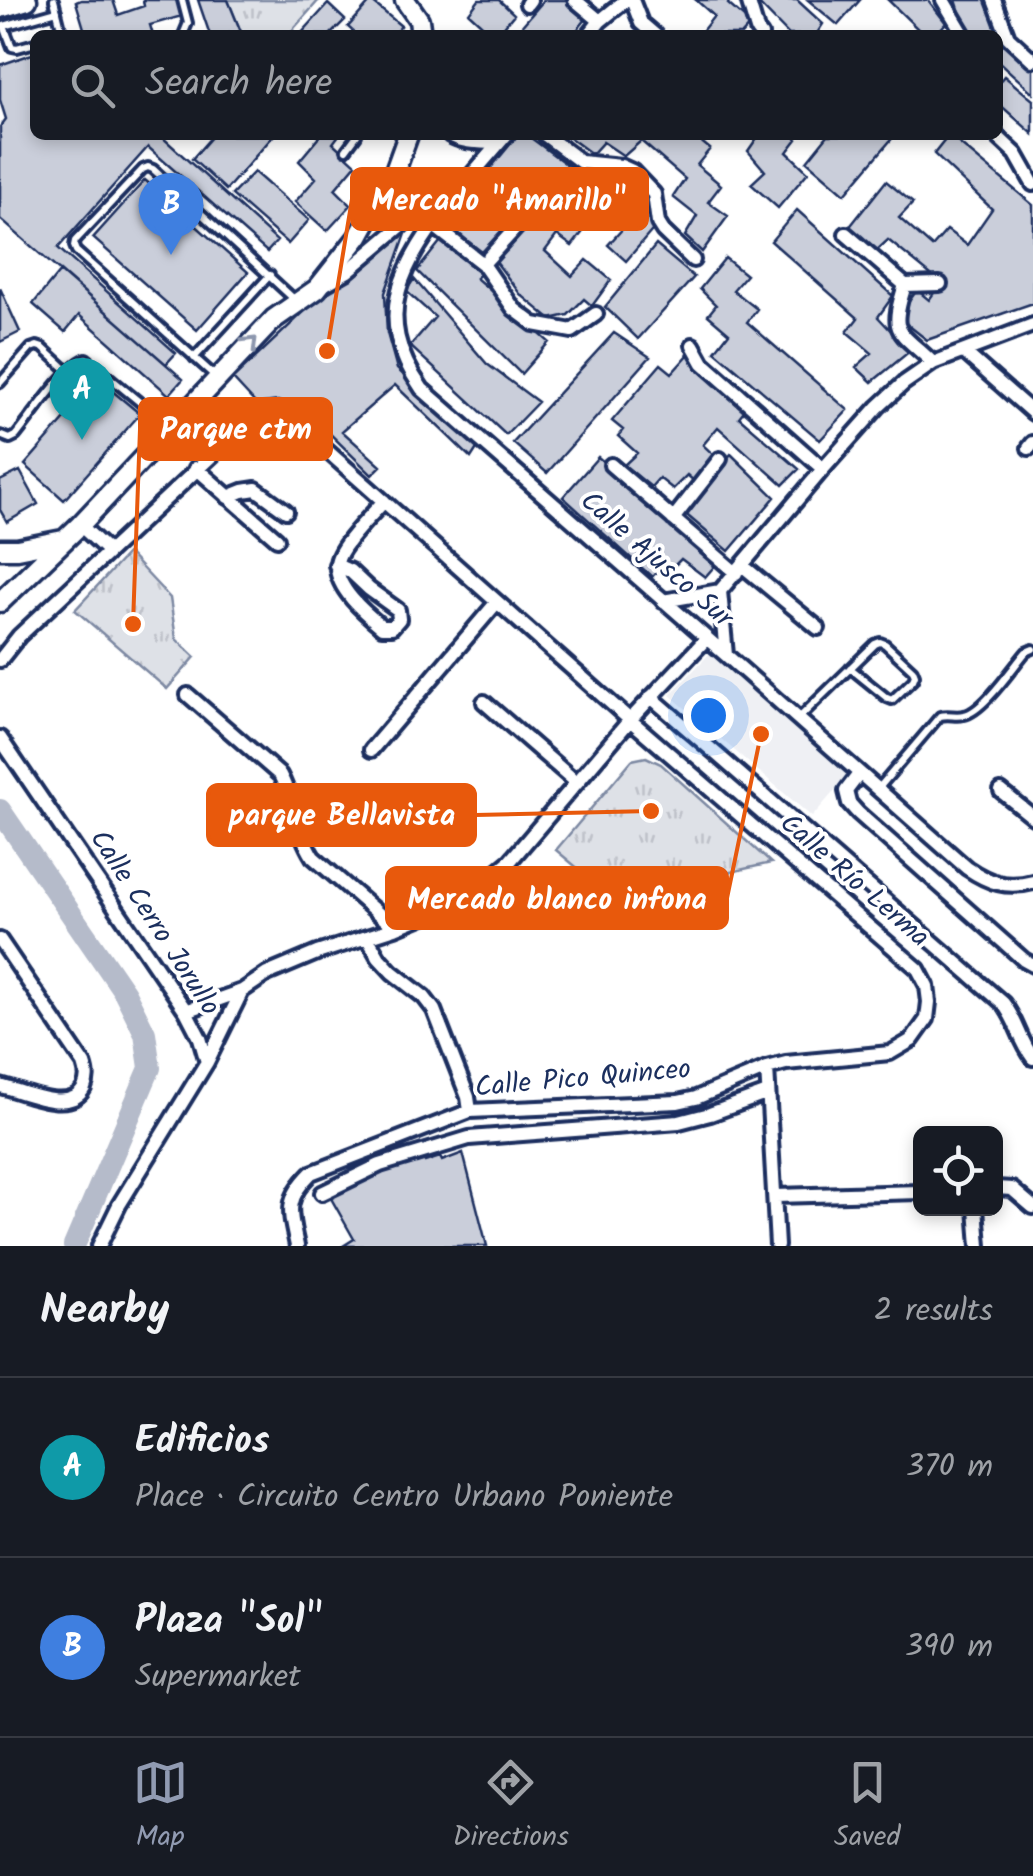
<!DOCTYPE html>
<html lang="en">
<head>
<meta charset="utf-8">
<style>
  :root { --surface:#171b24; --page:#20242c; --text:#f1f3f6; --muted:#9ea1a6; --line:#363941; --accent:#919bb2 }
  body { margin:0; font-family:Kalam,sans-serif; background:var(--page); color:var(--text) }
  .controls { position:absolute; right:30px; bottom:30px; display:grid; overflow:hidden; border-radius:15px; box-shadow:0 5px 15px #0003 }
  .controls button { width:90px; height:90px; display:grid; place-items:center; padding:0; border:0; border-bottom:2px solid var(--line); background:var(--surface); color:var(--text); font:50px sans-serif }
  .you { position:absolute; left:708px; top:715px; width:35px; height:35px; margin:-25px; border:8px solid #fff; border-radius:50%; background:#1a73e8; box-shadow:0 0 0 15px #1a73e833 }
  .badge { display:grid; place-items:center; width:65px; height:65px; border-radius:50%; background:var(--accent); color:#fff; font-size:32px; font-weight:700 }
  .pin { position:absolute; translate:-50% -82px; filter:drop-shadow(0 2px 5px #0008) }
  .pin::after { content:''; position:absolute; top:52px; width:35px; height:30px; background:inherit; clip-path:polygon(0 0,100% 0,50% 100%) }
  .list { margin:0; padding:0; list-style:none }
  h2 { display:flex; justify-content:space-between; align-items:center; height:130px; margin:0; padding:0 40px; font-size:42px }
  h2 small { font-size:32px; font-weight:400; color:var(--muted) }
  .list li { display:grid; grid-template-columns:65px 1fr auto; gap:30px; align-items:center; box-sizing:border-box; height:180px; padding:0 40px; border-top:2px solid var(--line) }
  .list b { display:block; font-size:38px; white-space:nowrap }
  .list p { margin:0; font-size:32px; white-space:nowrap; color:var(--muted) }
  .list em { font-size:32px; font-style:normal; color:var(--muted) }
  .icon { flex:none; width:55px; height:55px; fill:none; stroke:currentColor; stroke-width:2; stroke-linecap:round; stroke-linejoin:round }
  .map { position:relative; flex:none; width:1033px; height:1246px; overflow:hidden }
  .search { position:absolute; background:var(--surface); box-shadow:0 5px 15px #0003; left:30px; right:30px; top:30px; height:110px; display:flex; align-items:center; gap:25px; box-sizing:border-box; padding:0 35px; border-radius:15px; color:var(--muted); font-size:38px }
  .sheet { height:490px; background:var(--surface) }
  nav { display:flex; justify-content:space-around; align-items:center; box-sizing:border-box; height:140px; border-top:2px solid var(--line); background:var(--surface); font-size:28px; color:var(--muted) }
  nav a { display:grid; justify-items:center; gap:5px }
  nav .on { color:var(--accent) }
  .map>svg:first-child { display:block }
</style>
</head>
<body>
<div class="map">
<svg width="1033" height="1246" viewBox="0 0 1033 1246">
  <defs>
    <pattern id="park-tufts" width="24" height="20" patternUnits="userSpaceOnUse" patternTransform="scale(2.5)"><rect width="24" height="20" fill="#dee1e7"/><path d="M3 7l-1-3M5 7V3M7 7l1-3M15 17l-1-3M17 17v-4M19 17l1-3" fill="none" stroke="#bec1c9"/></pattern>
  </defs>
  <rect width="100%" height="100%" fill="#fff"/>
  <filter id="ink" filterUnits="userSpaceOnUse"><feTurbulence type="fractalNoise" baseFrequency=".01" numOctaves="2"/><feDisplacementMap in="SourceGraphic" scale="20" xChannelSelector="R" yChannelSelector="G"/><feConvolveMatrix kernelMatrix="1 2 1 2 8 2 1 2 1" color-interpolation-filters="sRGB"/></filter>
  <g filter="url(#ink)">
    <path fill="#eff0f4" d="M713,650L850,773L812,817L670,695Z"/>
    <path fill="url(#park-tufts)" stroke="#7c88a2" stroke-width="2.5" d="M228,0H319L288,35H231L241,32Z
      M128,553L170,598L176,639L195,657L167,689L75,610Z
      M646,757L661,764L771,863L677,884L668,877L624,907L556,850L632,760Z"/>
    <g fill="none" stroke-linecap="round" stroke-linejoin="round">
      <path stroke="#b5bbca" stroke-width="22" d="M0,810L125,993L145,1033L150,1068L74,1246"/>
    </g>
    <path fill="#caceda" stroke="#1b2f5e" stroke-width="2.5" d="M81,0H113L118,15L144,6L143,0H177L182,16L150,25L153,35H119V33L111,35H86L76,2Z
      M198,0H228L241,32L210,35Z
      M479,0H499L514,14L497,35H493L469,13Z
      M544,0H567L587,18L573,35H514Z
      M696,0H730L728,4L751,24L741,35H699L714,16Z
      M755,0H797L823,24L816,35H789Z
      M808,0H860L838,25Z
      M888,0H928L946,23L935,35H924Z
      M956,0H986L1021,60H1029L1033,64V93L998,61V35H970L966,31Z
      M371,1L401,26L393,35H357L348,27Z
      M328,4L345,20L330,35H300Z
      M35,53V135H160L277,241L267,252L148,147L58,248L176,353L166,364L0,219V127L6,119L0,100V65Z
      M1004,76L1033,100V134L998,103V83Z
      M213,135H274L226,190L192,159Z
      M317,135H339L333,143L356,164L335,189L351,205L327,231L295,202L316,178L299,161L319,137Z
      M518,135H527L589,181L619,169L649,193L657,225L626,261L608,245L626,225V206L609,192L599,199L586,190L575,203L549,182L483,255L446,222Z
      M566,135H665L669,139L673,135H693L710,149L697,165L721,185L708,202L728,216L702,252L685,236L697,216L673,197L685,179L641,141L624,156L603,142L592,154Z
      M759,135H793L797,139L787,152L808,172L778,208L751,184L765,171L748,151Z
      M828,135H895L845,194L807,161Z
      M949,135L1033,205V303L927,340L898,317L917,290L929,300L941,283L888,240L875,252L848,229L886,181L913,203L899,218L932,247L947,230L967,245L992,209L934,154Z
      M254,172L309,220L288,244L232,195Z
      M145,180L248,272L197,330L93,238Z
      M551,201L585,229L572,246L557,235L545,251L572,276L587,260L611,280L592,306L584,299L568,315L550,319L520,294L496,262Z
      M797,210L893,296L878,317L910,351L872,382L856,367L872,353L847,332L858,318L771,241Z
      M408,228L385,293L387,333L397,369L480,444L471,458L395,385L342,431L381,466L372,475L311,415L278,401L256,404L233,379L327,290Z
      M444,237L483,272L476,278L549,342L521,374L417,271Z
      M656,245L694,277L638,339L605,307Z
      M725,258L746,275L733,290L757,309L747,322L848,410L820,440L715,351L729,333L708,315L716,305L700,289Z
      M60,271L183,379L169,395L79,315L65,332L33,304Z
      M414,279L487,364L538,402L506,435L410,346L435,317L406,291Z
      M0,288L20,332L0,342Z
      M614,333L650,357L547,473L513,443Z
      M689,354L747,407L739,417L799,469L783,485L718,427L703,445L716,457L695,482L687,475L673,489L659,478L651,487L624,465L637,453L618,436L623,430L612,421L661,364L672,373Z
      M99,380L140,414L64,500L25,465Z
      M731,454L775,497L729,551L682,511Z
      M598,457L719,561L705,577L681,559L667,573L660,568L652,577L563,497Z
      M20,471L38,504L7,522L0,510V481Z
      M420,1153L425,1162L440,1157L442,1161L463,1153L487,1246H343L354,1239L328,1193L369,1171L371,1178Z"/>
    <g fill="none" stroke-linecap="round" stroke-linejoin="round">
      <defs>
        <path id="lane" d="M54,0L61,28L58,35
          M182,0L188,23L183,35
          M35,43L17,48L12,47L4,26L57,11
          M346,150L357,135
          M194,358L270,275
          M216,377L76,251L74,246L75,241L143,169L148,167L153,169L295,300
          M0,383L31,348L37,346L43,348L69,372
          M0,435L10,439L16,436C33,415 64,368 86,358L170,427
          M799,718L875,644L880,642L885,644L913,670L915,675L913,680L892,700L887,698L850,668
          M878,789L940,716C949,714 956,717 964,715C983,712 1013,667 1026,652L1033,649"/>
        <path id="street" d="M575,0L600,21
          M632,0L641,23L655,35
          M748,0L757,30L761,35
          M943,0L964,35
          M994,0L1008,37L1033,60
          M527,4L530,0
          M589,35L600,21L626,0
          M450,135C464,144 483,142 499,143
          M545,135L581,162L621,166L632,171L654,194L658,223L663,231L693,260
          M998,137L1016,154L1033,184
          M455,194C407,261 367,310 422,389L726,655L967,868C989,883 1007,889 1033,882
          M433,225L483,264L514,309L534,324L572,331L596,314
          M846,234L905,285C889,335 898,329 933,363
          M483,264L543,198
          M325,284L348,271L421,209L455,194L506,135
          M905,285L940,284
          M693,345L703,363L823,469
          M964,352L1033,413
          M1029,448L1033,443
          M611,465L736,573
          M196,468L277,539
          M228,497L243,491L256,489L286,511
          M673,519L720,459
          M80,525L109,552
          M336,565L350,571L369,589L398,610L399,619L392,627H382C365,613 335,588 337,564C338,547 372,515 384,501
          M743,566L818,628
          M720,591L726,655
          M663,601L720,591L823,469L878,407L904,383L933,363L1033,325
          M0,660L19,636L235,434C264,418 278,414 307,433L630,720L918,969L927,986L929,1002L927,1019L912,1040L890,1053L786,1063L767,1068L696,1098L678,1102L470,1111L311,1173C284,1200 290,1212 297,1246
          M188,695L280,775C294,801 297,832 313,857L395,928
          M651,697L1003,1003C1018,1022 1019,1040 1033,1058
          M484,702L576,782
          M0,738L186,1011L200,1038L207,1062
          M371,750L497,602
          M859,774L846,791L849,803L858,813L1024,960L1033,965
          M1001,791L1033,817
          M367,937L379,958L392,972L424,997L434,1010L468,1097L470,1111
          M0,940L84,1064C87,1073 88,1079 84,1088C70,1115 23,1091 0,1086
          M186,1011L242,991L267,974L317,953L395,928L441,909L472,892L510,861L630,720L707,638
          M767,1068L777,1246
          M996,1188L1012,1189L1033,1207
          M322,1193L380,1165L469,1138L679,1122L710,1114L768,1093
          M776,1196L920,1192
          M976,1208L979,1246
          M99,1246L119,1205L207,1062L242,991"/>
        <path id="secondary" d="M405,0L419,20L421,35
          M0,8L27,0
          M0,549H17L63,540
          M0,602L80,525L274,319L317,289L359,236L395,171L408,135"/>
      </defs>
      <use href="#lane" stroke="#1b2f5e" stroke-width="14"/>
      <use href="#street" stroke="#1b2f5e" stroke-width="20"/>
      <use href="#secondary" stroke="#1b2f5e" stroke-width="25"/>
      <use href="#lane" stroke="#fff" stroke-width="6"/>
      <use href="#street" stroke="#fff" stroke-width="12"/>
      <use href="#secondary" stroke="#fff" stroke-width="18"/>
    </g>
    <defs><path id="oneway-chevron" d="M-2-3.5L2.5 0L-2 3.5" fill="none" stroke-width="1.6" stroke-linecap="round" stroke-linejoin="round" transform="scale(2.5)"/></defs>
    <use stroke="#8d97ae" href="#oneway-chevron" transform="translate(251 343) rotate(-45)"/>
  </g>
  <g text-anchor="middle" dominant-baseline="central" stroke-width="8" stroke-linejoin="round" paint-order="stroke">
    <g font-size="28" fill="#1b2f5e" stroke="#fff">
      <text transform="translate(656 560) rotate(41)">Calle Ajusco Sur</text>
      <text transform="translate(854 881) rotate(41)">Calle Río Lerma</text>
      <text transform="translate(154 923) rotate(57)">Calle Cerro Jorullo</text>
      <text transform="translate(583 1079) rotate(-5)">Calle Pico Quinceo</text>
    </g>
  </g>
  <path fill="none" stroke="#e8590c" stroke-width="4" d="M327 351L352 199M133 624L140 429M651 811L475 815M761 734L727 898"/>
  <g fill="#e8590c" stroke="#fff" stroke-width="4">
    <circle cx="327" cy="351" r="10"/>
    <circle cx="133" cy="624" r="10"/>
    <circle cx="651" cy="811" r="10"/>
    <circle cx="761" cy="734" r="10"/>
  </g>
  <g fill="#e8590c" stroke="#e8590c" stroke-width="4">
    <rect x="352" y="169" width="295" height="60" rx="10"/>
    <rect x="140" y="399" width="191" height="60" rx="10"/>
    <rect x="208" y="785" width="267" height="60" rx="10"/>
    <rect x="387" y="868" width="340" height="60" rx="10"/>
  </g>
  <g font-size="30" text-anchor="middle" font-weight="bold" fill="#fff">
    <text x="499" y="210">Mercado "Amarillo"</text>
    <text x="236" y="439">Parque ctm</text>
    <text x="342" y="825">parque Bellavista</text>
    <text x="557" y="909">Mercado blanco infona</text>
  </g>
</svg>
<div class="controls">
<button><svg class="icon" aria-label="locate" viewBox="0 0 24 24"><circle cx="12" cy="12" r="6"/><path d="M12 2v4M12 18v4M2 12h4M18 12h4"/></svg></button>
</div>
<div class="you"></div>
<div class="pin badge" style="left:82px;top:440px;background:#0f9aa8">A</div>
<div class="pin badge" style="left:171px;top:255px;background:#3f7fe0">B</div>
<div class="search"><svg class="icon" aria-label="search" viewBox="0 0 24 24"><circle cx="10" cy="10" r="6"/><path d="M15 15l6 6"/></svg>Search here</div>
</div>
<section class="sheet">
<h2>Nearby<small>2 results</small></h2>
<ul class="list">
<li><span class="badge" style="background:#0f9aa8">A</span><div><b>Edificios</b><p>Place · Circuito Centro Urbano Poniente</p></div><em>370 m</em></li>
<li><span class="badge" style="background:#3f7fe0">B</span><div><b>Plaza &quot;Sol&quot;</b><p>Supermarket</p></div><em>390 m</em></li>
</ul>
</section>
<nav>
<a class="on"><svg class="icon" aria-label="map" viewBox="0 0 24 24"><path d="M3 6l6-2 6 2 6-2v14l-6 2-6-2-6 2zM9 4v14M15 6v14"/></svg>Map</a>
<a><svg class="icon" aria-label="directions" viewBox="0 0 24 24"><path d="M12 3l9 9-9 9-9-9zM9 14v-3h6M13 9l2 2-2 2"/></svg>Directions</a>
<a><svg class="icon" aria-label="saved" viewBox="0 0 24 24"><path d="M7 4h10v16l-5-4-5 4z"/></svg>Saved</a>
</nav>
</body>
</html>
